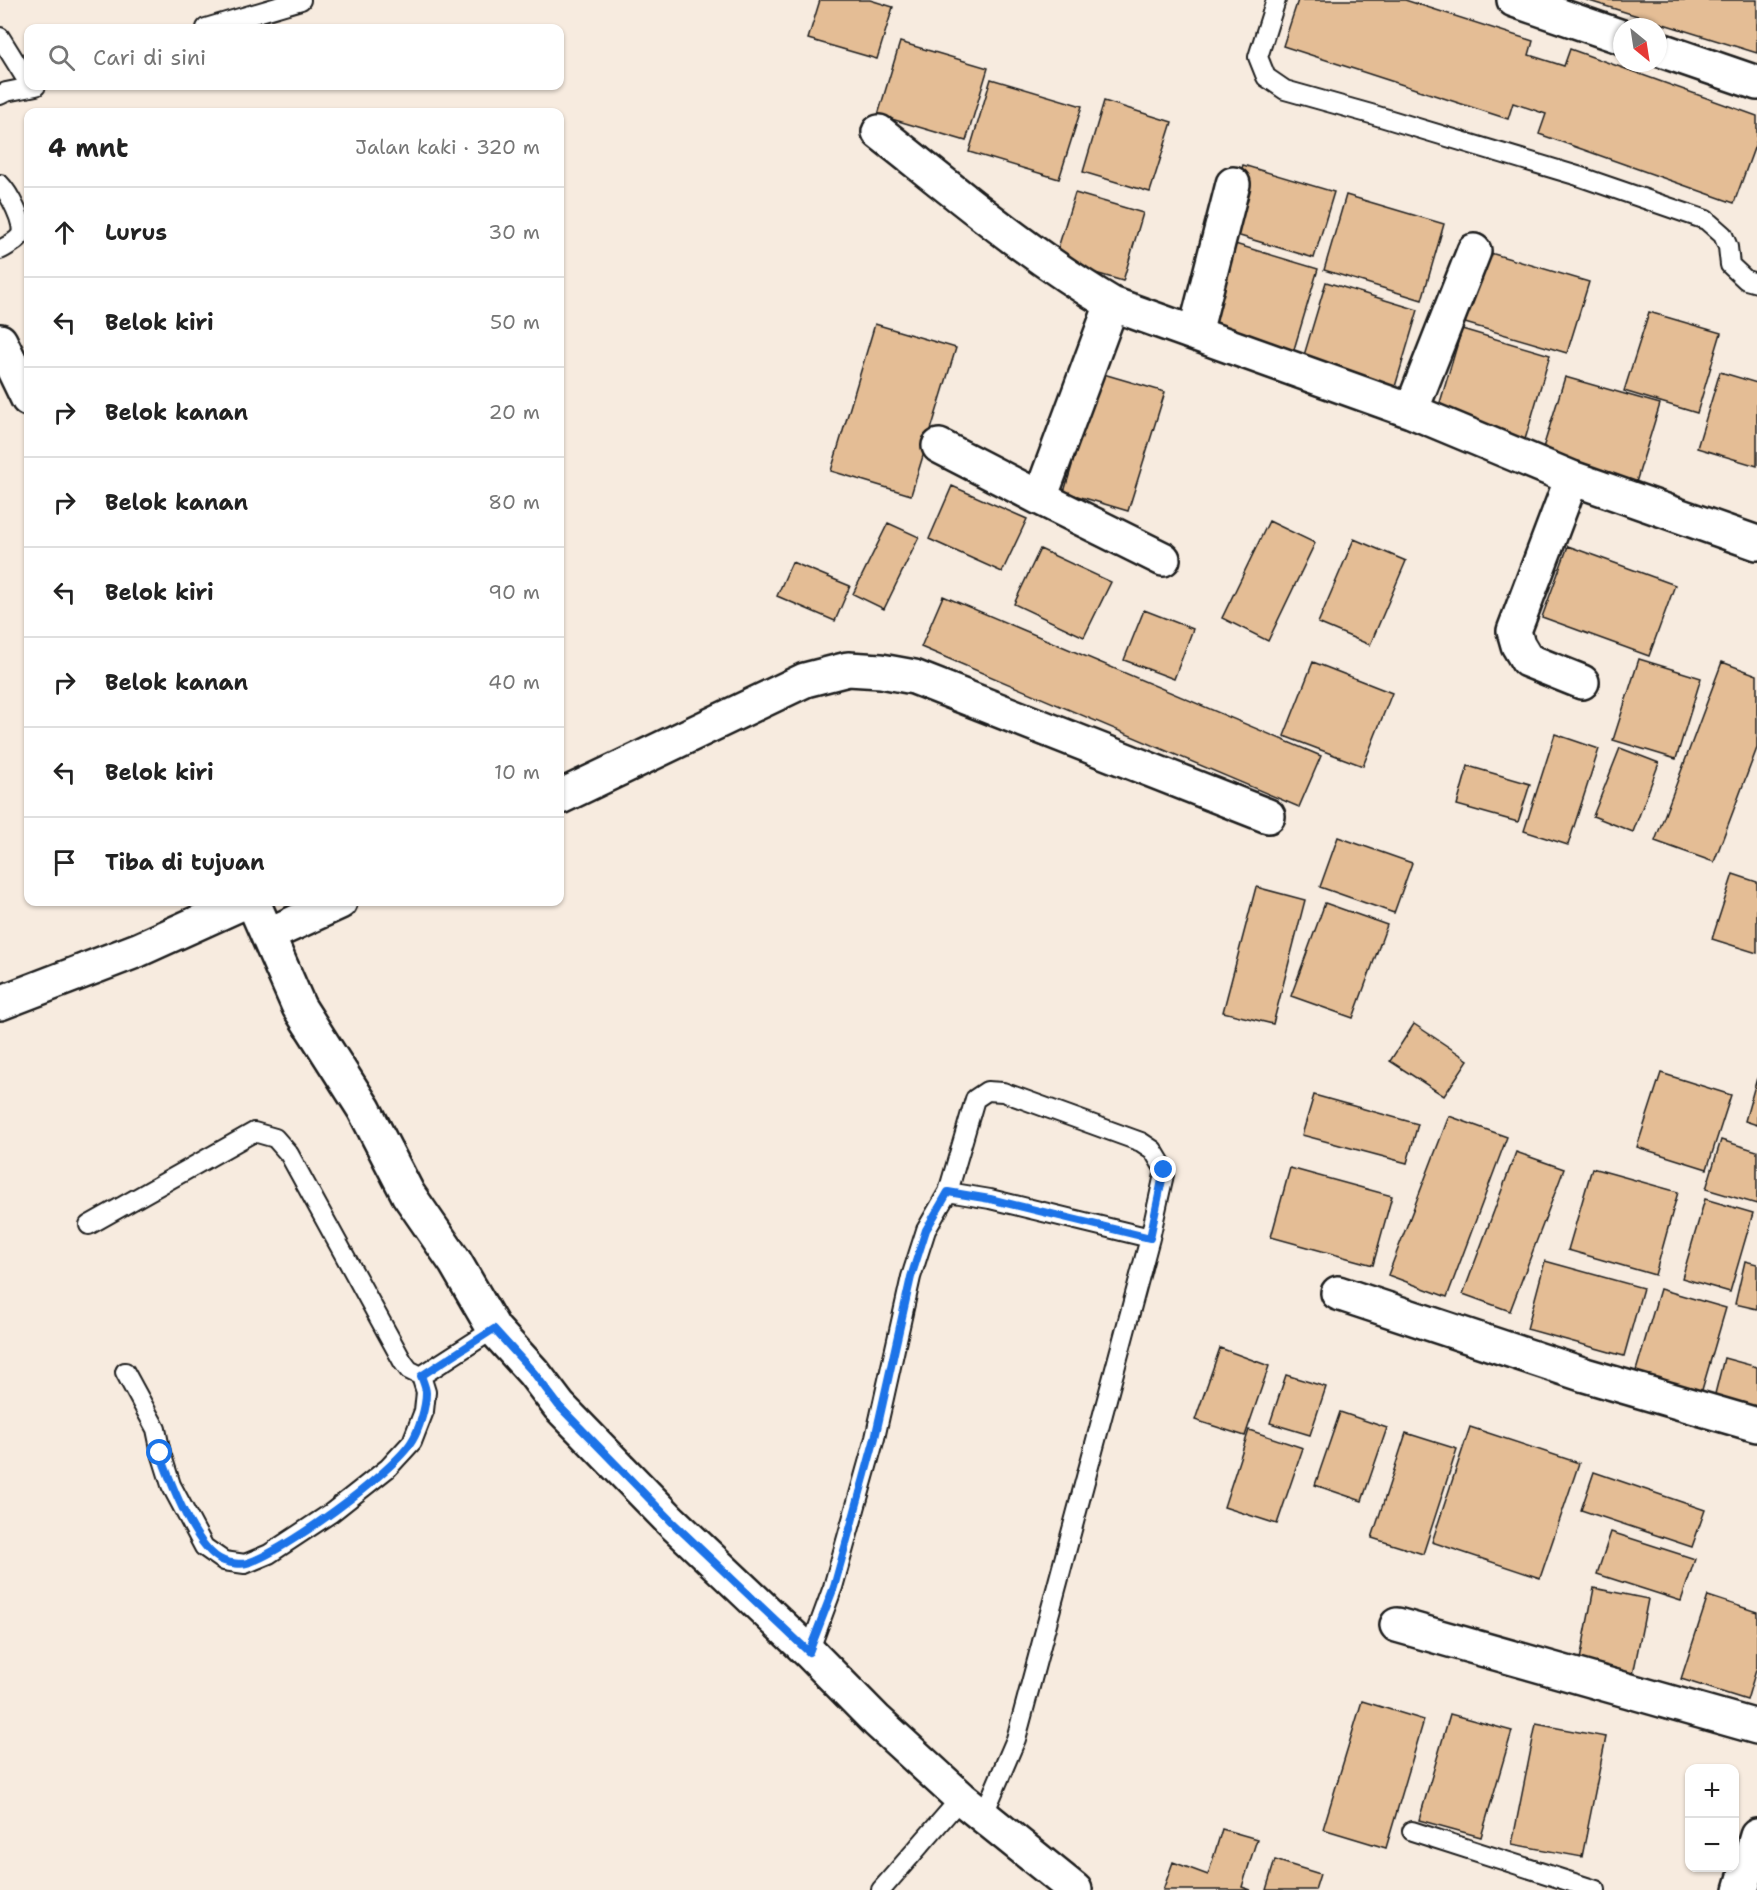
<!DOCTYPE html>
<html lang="id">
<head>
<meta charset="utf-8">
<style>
  :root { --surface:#fff; --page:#f6f6f6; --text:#222; --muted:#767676; --line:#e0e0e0 }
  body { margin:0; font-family:"Shantell Sans",sans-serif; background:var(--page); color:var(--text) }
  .controls { position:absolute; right:18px; bottom:18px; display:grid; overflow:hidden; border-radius:12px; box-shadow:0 2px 4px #0004 }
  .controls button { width:54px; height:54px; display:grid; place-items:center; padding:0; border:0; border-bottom:2px solid var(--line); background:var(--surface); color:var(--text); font:30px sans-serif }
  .compass { position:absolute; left:1613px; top:18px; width:54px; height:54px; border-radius:50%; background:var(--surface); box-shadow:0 2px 4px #0004; rotate:150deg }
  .stop { position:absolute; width:18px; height:18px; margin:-14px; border:4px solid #1a73e8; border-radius:50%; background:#fff }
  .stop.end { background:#1a73e8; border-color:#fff; box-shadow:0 2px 6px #0008 }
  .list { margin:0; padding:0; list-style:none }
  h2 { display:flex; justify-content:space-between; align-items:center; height:78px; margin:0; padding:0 24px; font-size:26px }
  h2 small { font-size:20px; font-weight:400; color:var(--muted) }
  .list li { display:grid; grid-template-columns:39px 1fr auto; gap:18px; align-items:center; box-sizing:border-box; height:90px; padding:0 24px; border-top:2px solid var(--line) }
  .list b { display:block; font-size:22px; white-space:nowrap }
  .list em { font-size:20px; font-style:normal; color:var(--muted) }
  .icon { flex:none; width:33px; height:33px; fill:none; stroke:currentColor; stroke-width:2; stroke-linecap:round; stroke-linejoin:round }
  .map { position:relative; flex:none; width:1757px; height:1890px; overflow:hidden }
  .search { position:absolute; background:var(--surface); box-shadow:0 2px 4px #0004; left:24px; top:24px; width:540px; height:66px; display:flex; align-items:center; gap:15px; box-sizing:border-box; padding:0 21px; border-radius:12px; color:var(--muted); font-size:22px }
  .panel { position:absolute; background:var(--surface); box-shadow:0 2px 4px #0004; left:24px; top:108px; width:540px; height:798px; border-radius:12px }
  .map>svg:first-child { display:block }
</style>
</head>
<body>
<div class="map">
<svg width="1757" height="1890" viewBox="0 0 1757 1890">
  <rect width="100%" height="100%" fill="#f7ebdf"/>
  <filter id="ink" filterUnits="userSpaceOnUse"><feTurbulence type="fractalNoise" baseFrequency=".0167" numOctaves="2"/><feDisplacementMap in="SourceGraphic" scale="12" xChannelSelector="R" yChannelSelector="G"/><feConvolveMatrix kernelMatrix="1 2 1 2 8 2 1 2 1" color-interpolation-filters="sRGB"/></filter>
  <g filter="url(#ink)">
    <path fill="#e4bd95" stroke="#1c1c1c" stroke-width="1.5" d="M820,0H870L893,7L877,59L808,39Z
      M1298,0H1405L1533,41L1529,55L1564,66L1570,49L1757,116V140L1734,203L1539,134L1546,114L1513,103L1508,119L1283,46Z
      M1586,0H1757V53Z
      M900,42L988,68L966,141L878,115Z
      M991,79L1082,106L1059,179L969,152Z
      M1104,101L1172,122L1150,192L1083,172Z
      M1243,165L1334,192L1314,258L1223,231Z
      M1075,193L1143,213L1123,281L1054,261Z
      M1346,195L1444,224L1422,300L1324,270Z
      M1225,241L1318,269L1292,356L1199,329Z
      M1487,252L1589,282L1567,353L1465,323Z
      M1326,282L1418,310L1394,390L1302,362Z
      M1649,312L1721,333L1697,413L1624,391Z
      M875,324L956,348L911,495L831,471Z
      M1462,329L1550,355L1524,443L1436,416Z
      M1720,372L1757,383V466L1697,448Z
      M1100,373L1165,392L1128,511L1064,492Z
      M1565,377L1660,404L1634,489L1539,461Z
      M952,486L1027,519L1002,572L929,539Z
      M1269,521L1315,543L1268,641L1222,618Z
      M888,523L919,537L884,609L853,594Z
      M1354,539L1406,561L1370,645L1318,623Z
      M1568,546L1675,585L1649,656L1542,617Z
      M1040,549L1111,582L1084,637L1014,604Z
      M792,562L850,586L835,621L777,596Z
      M943,596L1321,756L1299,807L921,647Z
      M1144,610L1193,629L1174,679L1124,660Z
      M1639,659L1701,678L1676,759L1613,740Z
      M1313,662L1392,693L1363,766L1284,736Z
      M1722,662L1757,675V748L1714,862L1655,841Z
      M1555,734L1599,749L1568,845L1524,831Z
      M1620,748L1659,763L1633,832L1593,816Z
      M1468,766L1530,784L1518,822L1457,805Z
      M1338,837L1412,863L1394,913L1320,887Z
      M1733,874L1757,882V953L1712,939Z
      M1256,887L1305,900L1273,1024L1223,1012Z
      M1325,903L1387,925L1353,1018L1291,996Z
      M1414,1024L1468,1060L1444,1096L1390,1061Z
      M1661,1073L1731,1095L1707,1169L1637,1147Z
      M1757,1078V1125L1745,1121Z
      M1314,1095L1418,1124L1407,1163L1302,1135Z
      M1449,1116L1507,1137L1447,1297L1388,1275Z
      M1721,1140L1757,1151V1204L1706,1189Z
      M1516,1152L1564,1169L1510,1311L1463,1294Z
      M1290,1168L1392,1196L1373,1265L1271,1237Z
      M1592,1168L1678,1192L1655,1275L1568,1250Z
      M1705,1199L1753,1213L1730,1292L1682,1278Z
      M1545,1261L1643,1288L1624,1356L1527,1329Z
      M1745,1261L1757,1264V1309L1735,1304Z
      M1660,1289L1726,1308L1699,1400L1633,1381Z
      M1220,1348L1269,1366L1245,1436L1195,1420Z
      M1724,1358L1757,1367V1409L1714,1398Z
      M1286,1375L1326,1387L1310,1435L1270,1423Z
      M1340,1412L1387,1428L1362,1501L1315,1485Z
      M1470,1427L1579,1463L1540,1578L1432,1542Z
      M1249,1430L1303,1448L1277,1524L1224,1507Z
      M1406,1433L1457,1449L1423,1554L1372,1538Z
      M1594,1472L1705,1510L1692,1547L1581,1510Z
      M1611,1532L1695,1559L1681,1601L1597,1574Z
      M1594,1588L1648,1599L1632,1680L1578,1670Z
      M1708,1596L1757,1612V1667L1747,1700L1681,1679Z
      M1362,1701L1424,1720L1386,1848L1323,1829Z
      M1450,1714L1512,1731L1481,1837L1419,1820Z
      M1536,1724L1606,1737L1582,1857L1512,1844Z
      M1222,1829L1257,1839L1242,1887L1251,1890H1163L1173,1862L1208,1875Z
      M1275,1860L1320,1874L1315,1890H1266Z"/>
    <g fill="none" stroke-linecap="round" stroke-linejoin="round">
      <defs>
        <path id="service" d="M1276,0L1258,57L1266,77L1285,90L1371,114L1578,176L1706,220L1723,235L1728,247L1730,265L1746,280L1757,283
          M206,28L301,0
          M0,37L28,82
          M0,95L6,92L36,86
          M0,184C8,192 27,225 20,236C16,242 7,246 0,250
          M89,1225L254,1132L275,1138L289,1154L403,1362L409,1370L421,1376L494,1329
          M125,1372L156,1429L161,1453L171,1485L204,1547L224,1561L245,1564L269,1554L331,1513L388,1468L412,1442L424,1411L426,1392L421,1376
          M809,1652L833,1587L875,1438L911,1277L926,1230L948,1192
          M983,1816L1016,1739L1150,1238L1165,1170L1153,1150L1141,1142L1003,1092L987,1091L975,1099L948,1192L990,1199L1150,1238
          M1412,1831L1596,1890
          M881,1890L961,1798"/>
        <path id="minor" d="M1514,0L1622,37
          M1658,49L1757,83
          M879,132C955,192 1029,255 1112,304L1411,411L1572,478L1757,543
          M1112,304L1040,498L1163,559
          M1195,333L1233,184
          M0,341L28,399
          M1411,411L1474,251
          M939,446L1040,498
          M1572,478L1514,631L1518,645L1527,660L1582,682
          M560,797L805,680L848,669L881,671L914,677L1268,816
          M253,902L299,1007L364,1109L408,1194L455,1262L494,1329L534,1373L559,1406L670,1520L809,1652L877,1721L961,1798L1075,1890
          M268,935L340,902
          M0,1003L138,950L244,902
          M1338,1293L1585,1375L1757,1425
          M1397,1625L1757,1727"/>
        <path id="trunk" d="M1741,1890L1757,1836"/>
      </defs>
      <use href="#service" stroke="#1c1c1c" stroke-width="22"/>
      <use href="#minor" stroke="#1c1c1c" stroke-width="38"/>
      <use href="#trunk" stroke="#1c1c1c" stroke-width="38"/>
      <use href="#service" stroke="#fff" stroke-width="18"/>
      <use href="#minor" stroke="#fff" stroke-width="33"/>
      <use href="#trunk" stroke="#fff" stroke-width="33"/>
    </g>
  </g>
  <g fill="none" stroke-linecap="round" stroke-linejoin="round" filter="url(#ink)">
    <path stroke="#1a73e8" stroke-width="8" d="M160,1453C170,1481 196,1551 224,1561C230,1563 241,1565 247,1563C281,1554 394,1472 412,1441C419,1430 426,1407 426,1393C426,1388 423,1381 421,1376L494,1329L534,1373L559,1406L670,1520L809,1652L834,1587L875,1438L911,1277L926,1230L948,1192L990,1199L1150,1238L1164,1170"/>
  </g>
</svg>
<div class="controls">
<button>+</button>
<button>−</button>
</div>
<svg class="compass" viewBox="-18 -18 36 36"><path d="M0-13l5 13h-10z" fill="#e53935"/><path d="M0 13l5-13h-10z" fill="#767676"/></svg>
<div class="stop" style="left:160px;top:1453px"></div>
<div class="stop end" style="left:1164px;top:1170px"></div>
<div class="search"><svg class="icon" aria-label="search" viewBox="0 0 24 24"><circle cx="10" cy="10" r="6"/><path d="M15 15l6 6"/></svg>Cari di sini</div>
<section class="panel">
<h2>4 mnt<small>Jalan kaki · 320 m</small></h2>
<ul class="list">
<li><svg class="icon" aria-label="ahead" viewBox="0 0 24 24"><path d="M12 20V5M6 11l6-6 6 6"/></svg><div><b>Lurus</b></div><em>30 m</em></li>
<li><svg class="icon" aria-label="left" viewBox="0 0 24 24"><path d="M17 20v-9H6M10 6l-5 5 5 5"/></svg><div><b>Belok kiri</b></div><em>50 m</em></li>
<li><svg class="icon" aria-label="right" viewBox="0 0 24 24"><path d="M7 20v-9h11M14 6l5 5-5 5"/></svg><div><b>Belok kanan</b></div><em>20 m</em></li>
<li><svg class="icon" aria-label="right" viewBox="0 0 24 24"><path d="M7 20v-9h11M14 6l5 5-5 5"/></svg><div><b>Belok kanan</b></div><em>80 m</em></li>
<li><svg class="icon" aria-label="left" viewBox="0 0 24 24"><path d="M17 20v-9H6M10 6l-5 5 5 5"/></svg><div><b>Belok kiri</b></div><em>90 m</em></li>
<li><svg class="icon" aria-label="right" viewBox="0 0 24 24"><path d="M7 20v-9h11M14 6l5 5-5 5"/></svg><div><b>Belok kanan</b></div><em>40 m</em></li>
<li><svg class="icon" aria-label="left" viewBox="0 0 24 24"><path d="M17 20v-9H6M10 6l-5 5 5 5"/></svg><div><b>Belok kiri</b></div><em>10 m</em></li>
<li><svg class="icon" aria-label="arrive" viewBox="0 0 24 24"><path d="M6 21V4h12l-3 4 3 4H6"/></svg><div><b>Tiba di tujuan</b></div></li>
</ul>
</section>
</div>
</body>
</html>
